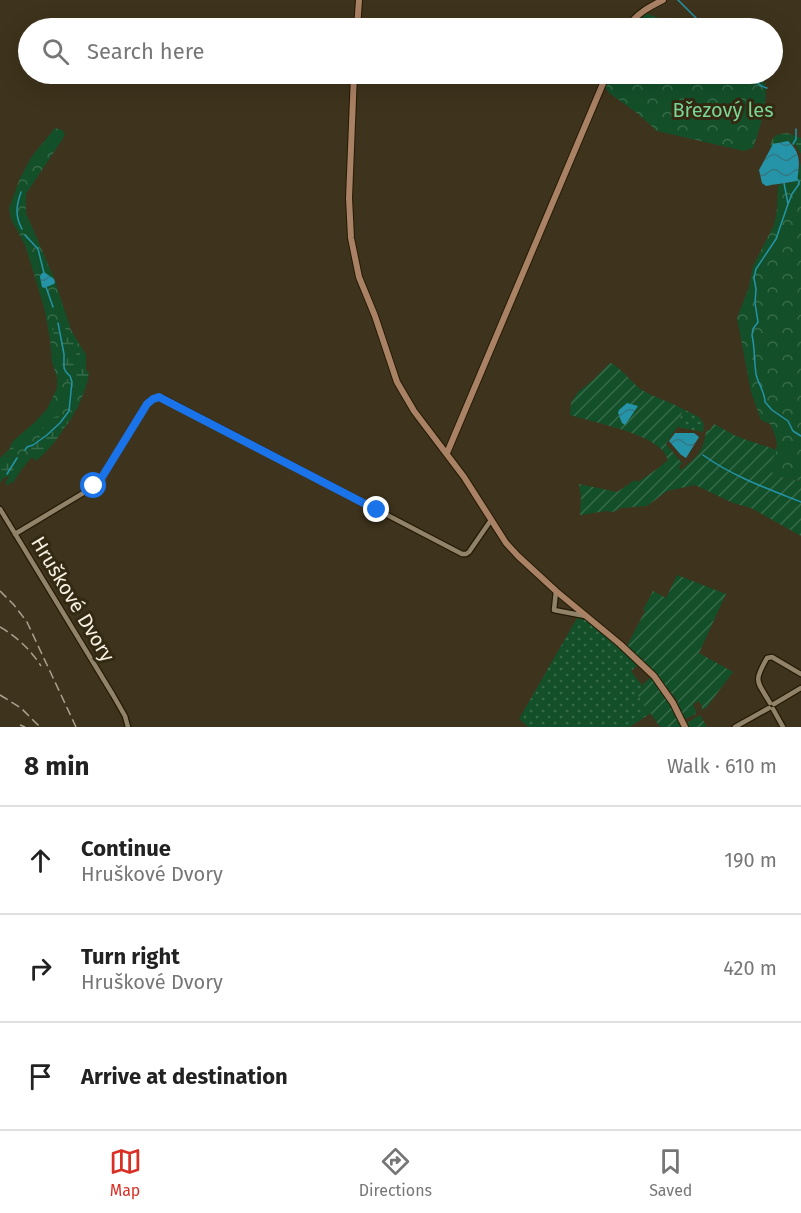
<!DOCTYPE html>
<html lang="en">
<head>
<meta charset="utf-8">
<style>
  :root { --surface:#fff; --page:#f6f6f6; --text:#222; --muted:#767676; --line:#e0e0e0; --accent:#d93025 }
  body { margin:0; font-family:"Fira Sans",sans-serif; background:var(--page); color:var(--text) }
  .stop { position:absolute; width:18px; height:18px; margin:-14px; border:4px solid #1a73e8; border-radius:50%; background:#fff }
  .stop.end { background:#1a73e8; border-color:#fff; box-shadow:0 2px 6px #0008 }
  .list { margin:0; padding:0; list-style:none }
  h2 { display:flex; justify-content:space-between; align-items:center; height:78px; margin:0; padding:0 24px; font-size:26px }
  h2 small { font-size:20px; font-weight:400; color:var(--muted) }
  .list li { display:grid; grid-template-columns:39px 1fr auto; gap:18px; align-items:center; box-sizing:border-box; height:108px; padding:0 24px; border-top:2px solid var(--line) }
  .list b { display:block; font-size:22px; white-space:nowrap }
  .list p { margin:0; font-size:20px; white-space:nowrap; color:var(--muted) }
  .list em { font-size:20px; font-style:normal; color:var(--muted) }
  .icon { flex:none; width:33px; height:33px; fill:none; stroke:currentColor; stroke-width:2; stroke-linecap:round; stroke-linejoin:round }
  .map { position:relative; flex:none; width:801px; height:727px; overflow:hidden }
  .search { position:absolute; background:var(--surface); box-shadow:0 6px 24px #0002; left:18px; right:18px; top:18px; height:66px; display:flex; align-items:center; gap:15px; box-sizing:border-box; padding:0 21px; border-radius:33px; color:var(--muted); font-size:22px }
  .sheet { height:402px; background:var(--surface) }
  nav { display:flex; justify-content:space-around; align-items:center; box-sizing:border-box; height:84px; border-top:2px solid var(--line); background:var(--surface); font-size:16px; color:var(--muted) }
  nav a { display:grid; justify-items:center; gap:3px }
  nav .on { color:var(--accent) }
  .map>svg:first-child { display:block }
</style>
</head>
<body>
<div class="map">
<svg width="801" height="727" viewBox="0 0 801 727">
  <defs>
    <pattern id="grass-dots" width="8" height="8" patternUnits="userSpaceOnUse" patternTransform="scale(1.5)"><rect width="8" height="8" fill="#13502a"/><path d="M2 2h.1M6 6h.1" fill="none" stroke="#366a49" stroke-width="1.8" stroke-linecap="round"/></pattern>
    <pattern id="forest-crowns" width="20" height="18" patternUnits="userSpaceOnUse" patternTransform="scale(1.5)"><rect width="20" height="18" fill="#13502a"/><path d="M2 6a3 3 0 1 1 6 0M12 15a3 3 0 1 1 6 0" fill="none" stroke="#366a49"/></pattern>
    <pattern id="wetland-marsh" width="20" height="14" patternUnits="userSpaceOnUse" patternTransform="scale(1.5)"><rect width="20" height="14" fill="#13502a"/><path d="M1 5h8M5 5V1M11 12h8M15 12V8" fill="none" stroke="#366a49"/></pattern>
    <pattern id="garden-furrows" width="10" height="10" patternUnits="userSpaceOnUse" patternTransform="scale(1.5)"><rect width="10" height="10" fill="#13502a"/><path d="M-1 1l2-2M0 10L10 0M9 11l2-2" fill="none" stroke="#366a49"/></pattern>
    <pattern id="water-waves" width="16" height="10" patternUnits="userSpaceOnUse" patternTransform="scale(1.5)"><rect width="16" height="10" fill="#2594a8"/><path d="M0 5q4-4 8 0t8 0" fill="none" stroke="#327985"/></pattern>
  </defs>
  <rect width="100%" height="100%" fill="#3e331c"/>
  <path fill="url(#grass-dots)" d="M683,409L699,417L704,424L703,432L677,427Z
    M577,618L587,620L639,664L631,671L644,688L637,694L651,713L630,727H528L519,719Z"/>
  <path fill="url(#forest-crowns)" d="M648,14L659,18L698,28H629L642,15Z
    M609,74H756C760,77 764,80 765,85C769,99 758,135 753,148L744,151L657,131L637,113L609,93L604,85Z
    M55,128L62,130L65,134L62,140L26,194V213L54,278L71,330L86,355V387L78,407L65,427L32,457L13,480L8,485L5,484L9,476L2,479L1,483L0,482V472L8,458L10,447L13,441L34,423L47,409L57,388V378L52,362L50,339L44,307L25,245L11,219L9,209L20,178L32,156Z
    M801,162V481L786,479L766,470C778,449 781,447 770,424L761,420L751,392L737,318L749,287L753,266L774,225L777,209L778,185L796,181Z"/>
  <path fill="url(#wetland-marsh)" d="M787,133L801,138V154L796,146L788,141L770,147L769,149L772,140L776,135Z
    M64,327C70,335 76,346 80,354C83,362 82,367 89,373L87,384L75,381L64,382L59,340L54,334L52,328Z
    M74,412C72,421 65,425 61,433C54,444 46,452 36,461C29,455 26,444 14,448L7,456L20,472L12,484C11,477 10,470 2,470L0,474V458L15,444L32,443L36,439L43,436C43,433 42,428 43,426C46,418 66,413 74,412Z"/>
  <path fill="url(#garden-furrows)" d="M610,363C618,365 631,381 639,388C652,397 669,401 683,409L677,427L666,444L682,463L679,467L681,470C696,458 704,451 706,431L710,430L714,424L738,437L777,450L767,470L786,479L801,481V536L751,508L733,503L695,485L667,491L647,506L621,508L613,512L606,511L580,515L581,497L579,484L617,492L635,480L638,482L657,469L668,460C666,455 664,451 660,448C640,431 596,423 570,415L571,402L578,392L593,380Z
    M677,575L726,594L699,653L733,672L706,708L702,710V706L699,701L693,704L696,711V714L685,719L677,704L678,702L654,671L627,646L645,611L643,610L653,591L666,598Z
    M651,677L670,703L681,727H660L637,694L644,688L642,685Z
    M700,715L707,727H689L687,723Z"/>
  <path fill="url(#water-waves)" d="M788,141C801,153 800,162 797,181L766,186L762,183L759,170L773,144Z
    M44,272L54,279L55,282L54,284L44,288L42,287L40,277L41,274Z
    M627,403L638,406L625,425L622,423L618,413L619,410Z
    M675,433H694L699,437L686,458L681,455L669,441Z"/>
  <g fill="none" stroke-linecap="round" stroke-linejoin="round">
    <path stroke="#2594a8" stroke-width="1.5" d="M678,0L706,28
      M751,74C756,81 758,86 767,88
      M793,144L796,139V129
      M784,183L788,204L776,239L756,269L754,278L756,289L755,303L758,322L753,329L752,335C755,348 754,361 756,374C758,384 765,392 765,402L772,410L788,421L793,431L801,436
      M21,192C16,206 15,216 22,229
      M788,204L792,194L799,184V181L797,179
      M25,235L38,249L44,273
      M46,287L53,307
      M25,450L27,447L33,445L47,435L60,423L69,411L72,382L70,376L66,372L64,368V354L58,323
      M703,455C732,476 768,489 801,502
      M7,474L17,458"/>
    <defs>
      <path id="street" d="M0,509L113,695L125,716L128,727
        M15,534L90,489L99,482L145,407C150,400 154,396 163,398L462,554H466L469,552L491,520
        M556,591L554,610L585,616
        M770,703C757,680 753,683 767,658L772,657L801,674
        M774,704L801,688
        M773,709L783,727
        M735,727L769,708"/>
      <path id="secondary" d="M357,28L359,0
        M627,28C636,14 649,7 663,0
        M354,74L349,198L351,238L359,277L375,316L397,382L414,411L464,477L506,543L518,556L556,591L620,644L654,676L673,703L685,727
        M447,453L607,74"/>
    </defs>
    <use href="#street" stroke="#251a04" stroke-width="7"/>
    <use href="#secondary" stroke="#251a04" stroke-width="8"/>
    <use href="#street" stroke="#908369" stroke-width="4.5"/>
    <use href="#secondary" stroke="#a98164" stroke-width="6"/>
    <path stroke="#aba291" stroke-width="1.5" stroke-dasharray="9 4.5" stroke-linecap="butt" d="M0,591L14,605L27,622L76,727
      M0,627C17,637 30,649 41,666
      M0,695L21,708L40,727
      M20,725L25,727"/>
  </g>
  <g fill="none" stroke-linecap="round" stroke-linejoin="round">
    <path stroke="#1a73e8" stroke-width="8" d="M94,486L99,482L147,404L153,399L159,397L377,510"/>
  </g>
  <g text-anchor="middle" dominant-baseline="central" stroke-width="6" stroke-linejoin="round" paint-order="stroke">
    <g font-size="20" fill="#7ad695" stroke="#342912">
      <text x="723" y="110">Březový les</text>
    </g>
    <g font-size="20" fill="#f8f1e3" stroke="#342912">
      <text transform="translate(73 599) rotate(59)">Hruškové Dvory</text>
    </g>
  </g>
</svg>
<div class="stop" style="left:94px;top:486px"></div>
<div class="stop end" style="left:377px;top:510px"></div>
<div class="search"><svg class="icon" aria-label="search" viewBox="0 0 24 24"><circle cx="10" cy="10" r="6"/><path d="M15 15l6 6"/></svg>Search here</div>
</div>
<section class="sheet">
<h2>8 min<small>Walk · 610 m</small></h2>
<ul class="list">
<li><svg class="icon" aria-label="ahead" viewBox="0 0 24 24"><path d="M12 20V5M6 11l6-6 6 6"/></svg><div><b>Continue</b><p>Hruškové Dvory</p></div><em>190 m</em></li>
<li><svg class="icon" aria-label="right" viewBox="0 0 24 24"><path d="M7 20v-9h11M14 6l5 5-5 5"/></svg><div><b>Turn right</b><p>Hruškové Dvory</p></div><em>420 m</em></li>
<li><svg class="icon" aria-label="arrive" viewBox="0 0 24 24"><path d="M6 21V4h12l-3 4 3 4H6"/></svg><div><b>Arrive at destination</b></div></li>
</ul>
</section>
<nav>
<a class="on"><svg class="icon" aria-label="map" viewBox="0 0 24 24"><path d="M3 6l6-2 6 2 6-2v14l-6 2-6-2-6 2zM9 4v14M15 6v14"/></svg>Map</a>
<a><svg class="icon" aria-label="directions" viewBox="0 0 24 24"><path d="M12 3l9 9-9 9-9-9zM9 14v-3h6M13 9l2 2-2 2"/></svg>Directions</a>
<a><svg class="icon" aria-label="saved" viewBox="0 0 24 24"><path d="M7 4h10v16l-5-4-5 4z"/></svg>Saved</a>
</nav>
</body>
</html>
